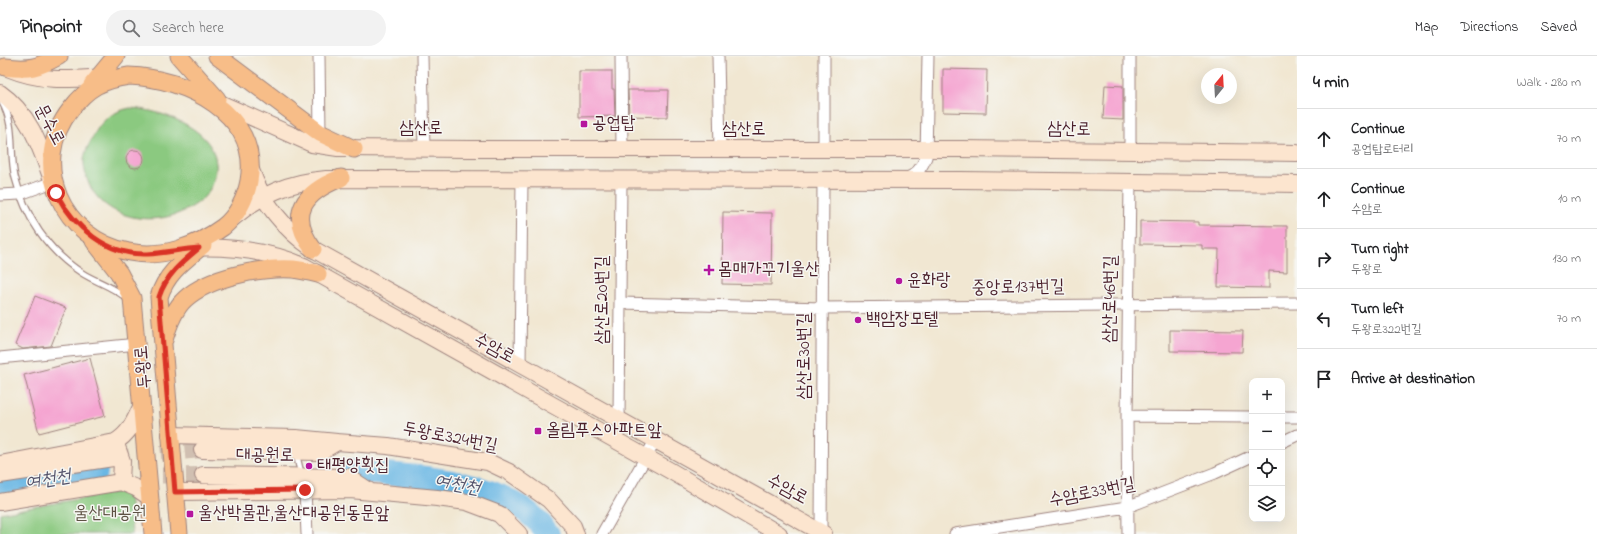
<!DOCTYPE html>
<html lang="en">
<head>
<meta charset="utf-8">
<style>
  :root { --surface:#fff; --page:#f2f2f2; --text:#202124; --muted:#757577; --line:#e0e0e0 }
  body { margin:0; font-family:"Indie Flower","Poor Story",sans-serif; background:var(--page); color:var(--text) }
  .controls { position:absolute; right:12px; bottom:12px; display:grid; overflow:hidden; border-radius:8px; box-shadow:0 4px 16px #0002 }
  .controls button { width:36px; height:36px; display:grid; place-items:center; padding:0; border:0; border-bottom:1px solid var(--line); background:var(--surface); color:var(--text); font:20px sans-serif }
  .compass { position:absolute; left:1201px; top:12px; width:36px; height:36px; border-radius:50%; background:var(--surface); box-shadow:0 4px 16px #0002; rotate:18deg }
  .stop { position:absolute; width:12px; height:12px; margin:-9px; border:3px solid #d93025; border-radius:50%; background:#fff }
  .stop.end { background:#d93025; border-color:#fff; box-shadow:0 1px 4px #0008 }
  .list { margin:0; padding:0; list-style:none }
  h2 { display:flex; justify-content:space-between; align-items:center; height:52px; margin:0; padding:0 16px; font-size:17px }
  h2 small { font-size:13px; font-weight:400; color:var(--muted) }
  .list li { display:grid; grid-template-columns:26px 1fr auto; gap:12px; align-items:center; box-sizing:border-box; height:60px; padding:0 16px; border-top:1px solid var(--line) }
  .list b { display:block; font-size:15px; white-space:nowrap }
  .list p { margin:0; font-size:13px; white-space:nowrap; color:var(--muted) }
  .list em { font-size:13px; font-style:normal; color:var(--muted) }
  .icon { flex:none; width:22px; height:22px; fill:none; stroke:currentColor; stroke-width:2; stroke-linecap:round; stroke-linejoin:round }
  .map { position:relative; flex:none; width:1297px; height:478px; overflow:hidden }
  header { display:flex; align-items:center; gap:24px; box-sizing:border-box; height:56px; padding:0 20px; background:var(--surface); border-bottom:1px solid var(--line) }
  header strong { font-size:19px }
  nav { display:flex; gap:22px; margin-inline-start:auto; font-size:14px }
  .search { width:280px; height:36px; background:var(--page); display:flex; align-items:center; gap:10px; box-sizing:border-box; padding:0 14px; border-radius:22px; color:var(--muted); font-size:15px }
  main { display:flex }
  aside { flex:1; background:var(--surface) }
  .map>svg:first-child { display:block }
</style>
</head>
<body>
<header>
<strong>Pinpoint</strong>
<div class="search"><svg class="icon" aria-label="search" viewBox="0 0 24 24"><circle cx="10" cy="10" r="6"/><path d="M15 15l6 6"/></svg>Search here</div>
<nav><a>Map</a><a>Directions</a><a>Saved</a></nav>
</header>
<main>
<div class="map">
<svg width="1297" height="478" viewBox="0 0 1297 478">
  <rect width="100%" height="100%" fill="#f6f6f2"/>
  <filter id="ink" filterUnits="userSpaceOnUse"><feTurbulence type="fractalNoise" baseFrequency=".025" numOctaves="2"/><feDisplacementMap in="SourceGraphic" scale="8" xChannelSelector="R" yChannelSelector="G"/><feConvolveMatrix kernelMatrix="1 2 1 2 8 2 1 2 1" color-interpolation-filters="sRGB"/></filter>
  <filter id="wash" filterUnits="userSpaceOnUse"><feTurbulence type="fractalNoise" baseFrequency=".012" numOctaves="4" result="noise"/><feDisplacementMap in="SourceGraphic" scale="16" xChannelSelector="R" yChannelSelector="G"/><feGaussianBlur stdDeviation="0.9" result="paint"/><feColorMatrix in="noise" values="0 0 0 0 0 0 0 0 0 0 0 0 0 0 0 0 0 1.4 0 .05"/><feComposite in="paint" operator="in"/></filter>
  <g filter="url(#wash)">
    <rect width="100%" height="100%" fill="#f1e7d2"/>
    <path fill="#8bc980" stroke="#6a7456" d="M130,52C164,54 229,77 214,124C209,139 199,148 184,155C145,174 88,158 84,108C83,100 88,90 92,83C100,65 111,56 130,52Z
      M129,434L132,478H0V457Z"/>
    <g fill="none" stroke-linecap="round" stroke-linejoin="round">
      <path stroke="#6ab7e4" stroke-width="24" d="M352,415C413,421 510,421 548,478
        M0,431L96,416"/>
    </g>
    <g id="blocks">
      <path fill="#f5a5d1" d="M943,13L987,14L986,57L943,56Z
        M579,15H612V33H614L615,60L579,61Z
        M1105,29L1123,30V64L1103,63Z
        M628,34H668L667,61L629,60Z
        M126 103a9 9 0 1 1 18 0a9 9 0 1 1-18 0Z
        M723,156L772,157L771,229L722,228Z
        M1140,165L1198,166V169L1287,170V216L1269,215V232L1218,231L1219,193H1202V189L1140,188Z
        M35,240L66,252L51,290L23,293L15,289Z
        M1170,274L1243,275L1242,296L1170,295Z
        M90,302L105,360L39,377L24,319Z"/>
    </g>
  </g>
  <g filter="url(#ink)">
    <use href="#blocks" fill-opacity="0" stroke="#9e837e" stroke-width="1"/>
    <g fill="none" stroke-linecap="round" stroke-linejoin="round">
      <path stroke="#d0bfb1" stroke-width="16" stroke-dasharray="16 8" stroke-linecap="butt" d="M113,402L202,394
        M114,420L203,419"/>
      <defs>
        <path id="lane" d="M2,46C16,70 9,96 15,121C25,161 48,195 82,217C96,226 112,230 125,241
          M296,397L301,418"/>
        <path id="street" d="M319,0L320,77
          M422,0L424,93
          M621,0L622,93
          M718,0L720,94
          M824,0V94
          M1130,95V0
          M905,123C915,120 922,112 926,101L928,0
          M0,139L20,138L53,126
          M620,247L823,252L1297,247
          M0,302L137,288
          M520,309L522,123
          M1127,360L1252,361
          M1282,361H1297
          M619,365L621,124
          M1282,386L1297,379
          M305,434L307,478
          M821,476L823,124
          M602,478L655,385
          M955,478L1127,451L1215,417L1252,400
          M1128,478L1127,360L1130,126"/>
        <path id="secondary" d="M10,13C44,27 72,23 107,21
          M0,37C29,57 40,90 51,121
          M213,44L312,88L338,92L471,93H961L1297,97
          M251,114C262,146 285,174 313,193L824,478
          M233,162C261,138 290,126 326,123L960,124L1297,128
          M189,192C229,190 267,194 304,210L669,414L779,478
          M170,379L296,382L337,386
          M116,388L122,405L121,426
          M202,394L320,396L337,386L388,390L488,406L509,416L549,444L573,470L576,478
          M0,408L115,386C129,378 134,366 141,351
          M0,419L113,402
          M203,419L348,421L368,434
          M175,436L350,434L437,442L467,446L499,458L519,478
          M0,446L121,426L136,432L149,441"/>
        <path id="primary" d="M179,0L217,43
          M217,0L320,77L354,93
          M5,11C30,14 37,12 59,0
          M129,20C185,22 261,57 249,125C246,142 237,160 223,171C197,190 162,203 129,196C63,184 27,108 71,53C88,31 102,24 129,20Z
          M92,29L116,0
          M94,185L119,217L132,242L153,478
          M313,193C287,158 304,136 341,122
          M164,284C168,270 174,253 185,243C209,221 262,211 293,213C302,214 310,216 318,218
          M179,478L159,241C166,217 185,204 203,189"/>
      </defs>
      <use href="#lane" stroke="#9e837e" stroke-width="8"/>
      <use href="#street" stroke="#9e837e" stroke-width="13"/>
      <use href="#secondary" stroke="#9e837e" stroke-width="18"/>
      <use href="#primary" stroke="#9e837e" stroke-width="19"/>
      <use href="#lane" stroke="#fff" stroke-width="5.5"/>
      <use href="#street" stroke="#fff" stroke-width="11"/>
      <use href="#secondary" stroke="#fce5cf" stroke-width="16"/>
      <use href="#primary" stroke="#f7bd88" stroke-width="17"/>
    </g>
  </g>
  <g fill="none" stroke-linecap="round" stroke-linejoin="round" filter="url(#ink)">
    <path stroke="#d93025" stroke-width="5" d="M56,137C74,171 107,200 148,198C165,197 182,193 199,192C182,206 166,219 159,241L175,436L305,434"/>
  </g>
  <g fill="#b5179e" stroke="#f6f6f2" stroke-width="1.5">
    <rect x="580" y="64" width="8" height="8" rx="2"/>
    <path d="M707 208h4v4h4v4h-4v4h-4v-4h-4v-4h4z"/>
    <circle cx="899" cy="225" r="4"/>
    <circle cx="858" cy="264" r="4"/>
    <rect x="534" y="371" width="8" height="8" rx="2"/>
    <circle cx="309" cy="410" r="4"/>
    <rect x="186" y="454" width="8" height="8" rx="2"/>
  </g>
  <g text-anchor="middle" dominant-baseline="central" stroke-width="3" stroke-linejoin="round" paint-order="stroke">
    <g font-size="18" fill="#4a1f2b" stroke="#f6f6f2" text-anchor="start">
      <text x="592" y="68">공업탑</text>
      <text x="718" y="214">몸매가꾸기울산</text>
      <text x="907" y="225">윤화랑</text>
      <text x="866" y="264">백암장모텔</text>
      <text x="546" y="375">올림푸스아파트앞</text>
      <text x="317" y="410">태평양횟집</text>
      <text x="198" y="458">울산박물관,울산대공원동문앞</text>
    </g>
    <g font-size="18" fill="#4a1f2b" stroke="#f6f6f2">
      <text transform="translate(49 69) rotate(62)">문수로</text>
      <text x="421" y="73">삼산로</text>
      <text x="744" y="74">삼산로</text>
      <text transform="translate(1069 74) rotate(1)">삼산로</text>
      <text transform="translate(1018 232) rotate(-1)">중앙로137번길</text>
      <text transform="translate(1111 243) rotate(-89)">삼산로46번길</text>
      <text transform="translate(603 244) rotate(-90)">삼산로20번길</text>
      <text transform="translate(494 293) rotate(29)">수암로</text>
      <text transform="translate(805 300) rotate(-90)">삼산로30번길</text>
      <text transform="translate(144 311) rotate(-95)">두왕로</text>
      <text transform="translate(450 382) rotate(11)">두왕로324번길</text>
      <text transform="translate(265 400) rotate(1)">대공원로</text>
      <text transform="translate(787 434) rotate(29)">수암로</text>
      <text transform="translate(1092 437) rotate(-11)">수암로33번길</text>
    </g>
    <g font-size="18" fill="#5e5244" stroke="#f6f6f2">
      <text x="110" y="458">울산대공원</text>
    </g>
    <g font-size="19" font-style="italic" fill="#55546c" stroke="#f6f6f2">
      <text transform="translate(48 424) rotate(-9)">여천천</text>
      <text transform="translate(457 429) rotate(11)">여천천</text>
    </g>
  </g>
</svg>
<div class="controls">
<button>+</button>
<button>−</button>
<button><svg class="icon" aria-label="locate" viewBox="0 0 24 24"><circle cx="12" cy="12" r="6"/><path d="M12 2v4M12 18v4M2 12h4M18 12h4"/></svg></button>
<button><svg class="icon" aria-label="layers" viewBox="0 0 24 24"><path d="M12 4l9 5-9 5-9-5zM3 14l9 5 9-5"/></svg></button>
</div>
<svg class="compass" viewBox="-18 -18 36 36"><path d="M0-13l5 13h-10z" fill="#e53935"/><path d="M0 13l5-13h-10z" fill="#757577"/></svg>
<div class="stop" style="left:56px;top:137px"></div>
<div class="stop end" style="left:305px;top:434px"></div>
</div>
<aside>
<h2>4 min<small>Walk · 280 m</small></h2>
<ul class="list">
<li><svg class="icon" aria-label="ahead" viewBox="0 0 24 24"><path d="M12 20V5M6 11l6-6 6 6"/></svg><div><b>Continue</b><p>공업탑로터리</p></div><em>70 m</em></li>
<li><svg class="icon" aria-label="ahead" viewBox="0 0 24 24"><path d="M12 20V5M6 11l6-6 6 6"/></svg><div><b>Continue</b><p>수암로</p></div><em>10 m</em></li>
<li><svg class="icon" aria-label="right" viewBox="0 0 24 24"><path d="M7 20v-9h11M14 6l5 5-5 5"/></svg><div><b>Turn right</b><p>두왕로</p></div><em>130 m</em></li>
<li><svg class="icon" aria-label="left" viewBox="0 0 24 24"><path d="M17 20v-9H6M10 6l-5 5 5 5"/></svg><div><b>Turn left</b><p>두왕로322번길</p></div><em>70 m</em></li>
<li><svg class="icon" aria-label="arrive" viewBox="0 0 24 24"><path d="M6 21V4h12l-3 4 3 4H6"/></svg><div><b>Arrive at destination</b></div></li>
</ul>
</aside>
</main>
</body>
</html>
